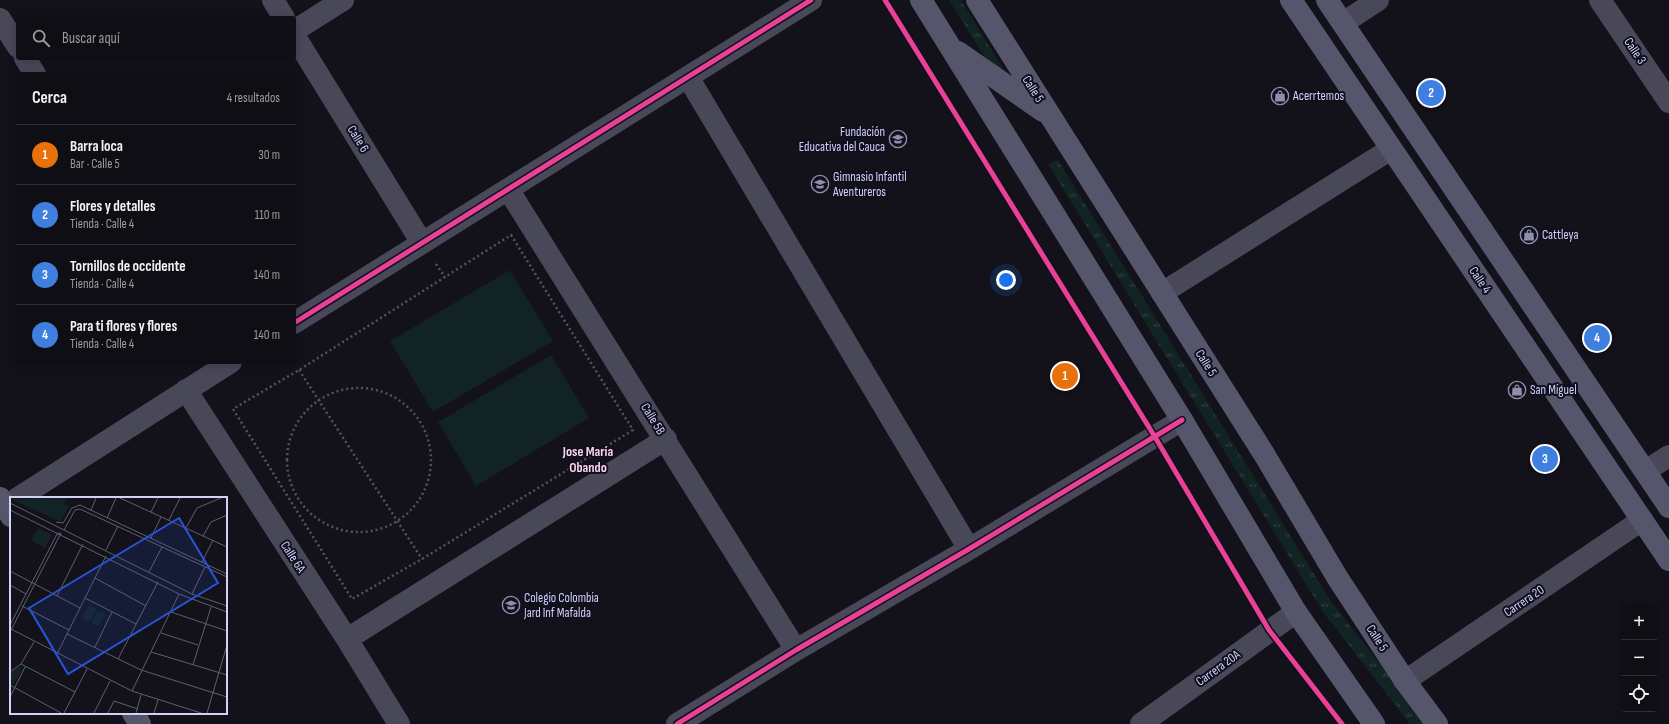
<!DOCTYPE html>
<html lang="es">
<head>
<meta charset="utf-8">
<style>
  :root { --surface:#0e0e14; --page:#17171d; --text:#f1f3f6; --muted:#9b9ca0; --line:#2e2e34; --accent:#8c9099 }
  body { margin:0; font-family:"Sofia Sans Condensed",sans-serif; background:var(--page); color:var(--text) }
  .controls { position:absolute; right:12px; bottom:12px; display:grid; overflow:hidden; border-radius:4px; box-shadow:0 2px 10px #0003 }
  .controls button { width:36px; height:36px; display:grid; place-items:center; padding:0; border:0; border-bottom:1px solid var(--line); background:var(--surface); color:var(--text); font:20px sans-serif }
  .you { position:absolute; left:1006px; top:280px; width:14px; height:14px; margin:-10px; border:3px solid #fff; border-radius:50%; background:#1a73e8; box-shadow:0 0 0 6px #1a73e833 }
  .badge { display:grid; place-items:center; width:26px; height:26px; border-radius:50%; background:var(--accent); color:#fff; font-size:13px; font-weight:700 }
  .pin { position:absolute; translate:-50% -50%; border:2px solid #fff; box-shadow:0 1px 4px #0006 }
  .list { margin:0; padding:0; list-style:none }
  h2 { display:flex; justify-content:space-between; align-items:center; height:52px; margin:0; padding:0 16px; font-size:17px }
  h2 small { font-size:13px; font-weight:400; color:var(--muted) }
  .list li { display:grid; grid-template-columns:26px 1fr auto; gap:12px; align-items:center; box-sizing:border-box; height:60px; padding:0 16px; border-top:1px solid var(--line) }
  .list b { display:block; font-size:15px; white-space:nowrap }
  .list p { margin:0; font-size:13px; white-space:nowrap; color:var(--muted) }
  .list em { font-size:13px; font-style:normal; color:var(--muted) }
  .icon { flex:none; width:22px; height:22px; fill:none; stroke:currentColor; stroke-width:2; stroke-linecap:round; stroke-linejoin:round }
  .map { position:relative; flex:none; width:1669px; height:724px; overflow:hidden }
  .search { position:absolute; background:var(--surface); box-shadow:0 2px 10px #0003; left:16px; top:16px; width:280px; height:44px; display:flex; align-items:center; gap:10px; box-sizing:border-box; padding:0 14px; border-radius:4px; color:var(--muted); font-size:15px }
  .panel { position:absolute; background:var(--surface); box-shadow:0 2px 10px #0003; left:16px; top:72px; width:280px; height:292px; border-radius:4px }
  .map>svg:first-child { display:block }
</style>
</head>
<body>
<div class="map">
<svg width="1669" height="724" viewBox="0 0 1669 724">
  <defs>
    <pattern id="grass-tufts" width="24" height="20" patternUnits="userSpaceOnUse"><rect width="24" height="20" fill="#122323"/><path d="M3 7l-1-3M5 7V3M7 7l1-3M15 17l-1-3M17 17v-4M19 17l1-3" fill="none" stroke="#344244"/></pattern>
  </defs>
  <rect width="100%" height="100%" fill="#13121a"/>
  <path fill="url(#grass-tufts)" d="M949,0H961L1005,72L991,67Z
    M1058,160L1332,603L1428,724H1410L1323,612L1048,164Z"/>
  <path fill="#122323" d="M510,270L553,341L433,412L390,341Z
    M551,355L589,418L476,486L438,422Z"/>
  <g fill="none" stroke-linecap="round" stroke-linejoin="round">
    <path stroke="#4b5760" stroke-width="2.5" stroke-dasharray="2 3" stroke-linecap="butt" d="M511,235L633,430L422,559L352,599L233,409L299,370Z
      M436,264L445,277
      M299,370L422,559
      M287 460a72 72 0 1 1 144 0a72 72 0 1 1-144 0Z"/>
    <path stroke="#494859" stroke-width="22" d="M273,0L284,18
      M1600,0L1669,102
      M0,19L18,47
      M1343,23L1378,0
      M294,31L343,0
      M294,35L422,243
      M25,58L35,74
      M688,77L969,549
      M508,189L796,650
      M1162,293L1391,149
      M294,323L811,0
      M186,390L347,639L399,724
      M1645,471L1669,456
      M18,498L231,362
      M347,639L666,439
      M1405,681L1642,520
      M677,724L796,650L969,549L1182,420
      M1141,724L1296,612"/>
    <path stroke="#55566c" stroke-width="22" d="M921,0L1182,420L1296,612L1374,724
      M977,0L1264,454L1337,577L1405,681L1437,724
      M1291,0L1669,560
      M1327,0L1669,507
      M958,52L1043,111
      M0,498L11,516
      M133,713L140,724"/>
    <defs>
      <path id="cycleway" d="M885,0L1155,437L1269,630L1342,724
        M294,323L811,0
        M677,724L796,650L969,549L1182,420"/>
    </defs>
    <use href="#cycleway" stroke="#100f1d" stroke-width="8"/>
    <use href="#cycleway" stroke="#ea4096" stroke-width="5"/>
  </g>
  <defs>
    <symbol id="shop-ring" viewBox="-11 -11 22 22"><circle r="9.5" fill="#100f1d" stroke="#8f8eab" stroke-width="1.5"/><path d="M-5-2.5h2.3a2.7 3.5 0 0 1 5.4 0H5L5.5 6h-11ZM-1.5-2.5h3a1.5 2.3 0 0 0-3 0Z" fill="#8f8eab"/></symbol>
    <symbol id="school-ring" viewBox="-11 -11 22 22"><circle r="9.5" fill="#100f1d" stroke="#8f8eab" stroke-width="1.5"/><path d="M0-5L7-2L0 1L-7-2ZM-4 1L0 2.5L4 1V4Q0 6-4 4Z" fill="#8f8eab"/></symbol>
  </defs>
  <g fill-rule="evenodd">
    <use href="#shop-ring" x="1270" y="86" width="20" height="20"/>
    <use href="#school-ring" x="888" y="129" width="20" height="20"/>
    <use href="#school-ring" x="810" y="174" width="20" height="20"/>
    <use href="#shop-ring" x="1519" y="225" width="20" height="20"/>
    <use href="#shop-ring" x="1507" y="380" width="20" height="20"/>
    <use href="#school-ring" x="501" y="595" width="20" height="20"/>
  </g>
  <g text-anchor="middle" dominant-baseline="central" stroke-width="4" stroke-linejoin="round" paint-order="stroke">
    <g font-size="13" fill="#d2d1f9" stroke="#100f1d">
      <text transform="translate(1635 51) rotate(56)">Calle 3</text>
      <text transform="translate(1033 89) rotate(58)">Calle 5</text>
      <text transform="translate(358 139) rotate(58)">Calle 6</text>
      <text transform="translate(1480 280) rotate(56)">Calle 4</text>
      <text transform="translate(1206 363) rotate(58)">Calle 5</text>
      <text transform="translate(653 419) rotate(58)">Calle 5B</text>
      <text transform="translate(293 557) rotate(57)">Calle 6A</text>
      <text transform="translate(1524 601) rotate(-34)">Carrera 20</text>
      <text transform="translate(1377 638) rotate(57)">Calle 5</text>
      <text transform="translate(1218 668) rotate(-36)">Carrera 20A</text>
    </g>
    <g font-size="13" fill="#d2d1f9" stroke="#100f1d" text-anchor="start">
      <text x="1293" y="96">Acerrtemos</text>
      <text x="885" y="132" text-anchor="end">Fundación<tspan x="885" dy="15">Educativa del Cauca</tspan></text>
      <text x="833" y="177">Gimnasio Infantil<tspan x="833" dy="15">Aventureros</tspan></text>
      <text x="1542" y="235">Cattleya</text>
      <text x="1530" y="390">San Miguel</text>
      <text x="524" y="598">Colegio Colombia<tspan x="524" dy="15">Jard Inf Mafalda</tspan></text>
    </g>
    <g font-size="14" font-weight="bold" fill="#f9d2ee" stroke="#100f1d">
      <text x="588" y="451">Jose María<tspan x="588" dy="16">Obando</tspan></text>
    </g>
  </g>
  <g transform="translate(10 497)">
    <rect width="217" height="217" fill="#13121a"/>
    <path d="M57,1L54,7L59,9L51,25L0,2Z" fill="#122323"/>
    <path d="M28,31L42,38L35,51L21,43ZM79,108L87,112L80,125L72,121ZM88,114L95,117L88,129L81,126ZM9,169L12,172L3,188L0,185V176Z" fill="#122323"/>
    <path fill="none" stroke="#5f5e73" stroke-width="1" d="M110,1L217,50M0,6L182,97L217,109M0,13L169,97L217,115M81,13L86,1M141,15L148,1M97,21L106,1M159,23L170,1M46,25L53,26L62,11L70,8L217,77M176,31L187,11L211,1M54,33L65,13L70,12L217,80M193,39L201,25L217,18M141,41L151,20M96,53L108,29M192,65L203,43M0,74L70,111M139,75L152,50M85,81L136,109M0,88L16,97M182,97L195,70M47,99L73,47M75,101L126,127M12,109L59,133M161,115L217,134M0,128L47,37L51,36L0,135M1,132L122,194L191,216M151,136L188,148M57,137L131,173L217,200M85,150L102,115M141,155L217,178M47,157L96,59M108,162L148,85M11,167L65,195M183,168L201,110M0,175L11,167L24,145M0,188L51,216M122,194L169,97M0,200L15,170M54,216L77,172M84,216L100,184M98,216L104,204L128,212M126,216L131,198M144,216L148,203M197,216L217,148"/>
    <path fill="#2655da" fill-opacity="0.15" stroke="#2655da" stroke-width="2" d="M169,21L208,86L58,177L19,111Z"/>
    <rect width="217" height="217" fill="none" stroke="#d2d1f9" stroke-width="2"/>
  </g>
</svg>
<div class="controls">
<button>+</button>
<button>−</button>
<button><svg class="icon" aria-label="locate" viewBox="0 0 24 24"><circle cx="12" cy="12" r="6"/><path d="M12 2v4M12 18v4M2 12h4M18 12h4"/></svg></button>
</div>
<div class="you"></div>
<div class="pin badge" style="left:1065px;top:376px;background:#e8710a">1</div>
<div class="pin badge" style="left:1431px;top:93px;background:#3f7fe0">2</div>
<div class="pin badge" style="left:1545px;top:459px;background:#3f7fe0">3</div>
<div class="pin badge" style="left:1597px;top:338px;background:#3f7fe0">4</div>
<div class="search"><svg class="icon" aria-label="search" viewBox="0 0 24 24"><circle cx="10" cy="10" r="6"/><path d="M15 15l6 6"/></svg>Buscar aquí</div>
<section class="panel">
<h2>Cerca<small>4 resultados</small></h2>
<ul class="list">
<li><span class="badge" style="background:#e8710a">1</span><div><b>Barra loca</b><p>Bar · Calle 5</p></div><em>30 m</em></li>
<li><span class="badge" style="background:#3f7fe0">2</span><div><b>Flores y detalles</b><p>Tienda · Calle 4</p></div><em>110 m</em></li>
<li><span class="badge" style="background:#3f7fe0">3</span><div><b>Tornillos de occidente</b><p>Tienda · Calle 4</p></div><em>140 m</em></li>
<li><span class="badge" style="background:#3f7fe0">4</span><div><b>Para ti flores y flores</b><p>Tienda · Calle 4</p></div><em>140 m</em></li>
</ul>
</section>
</div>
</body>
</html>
